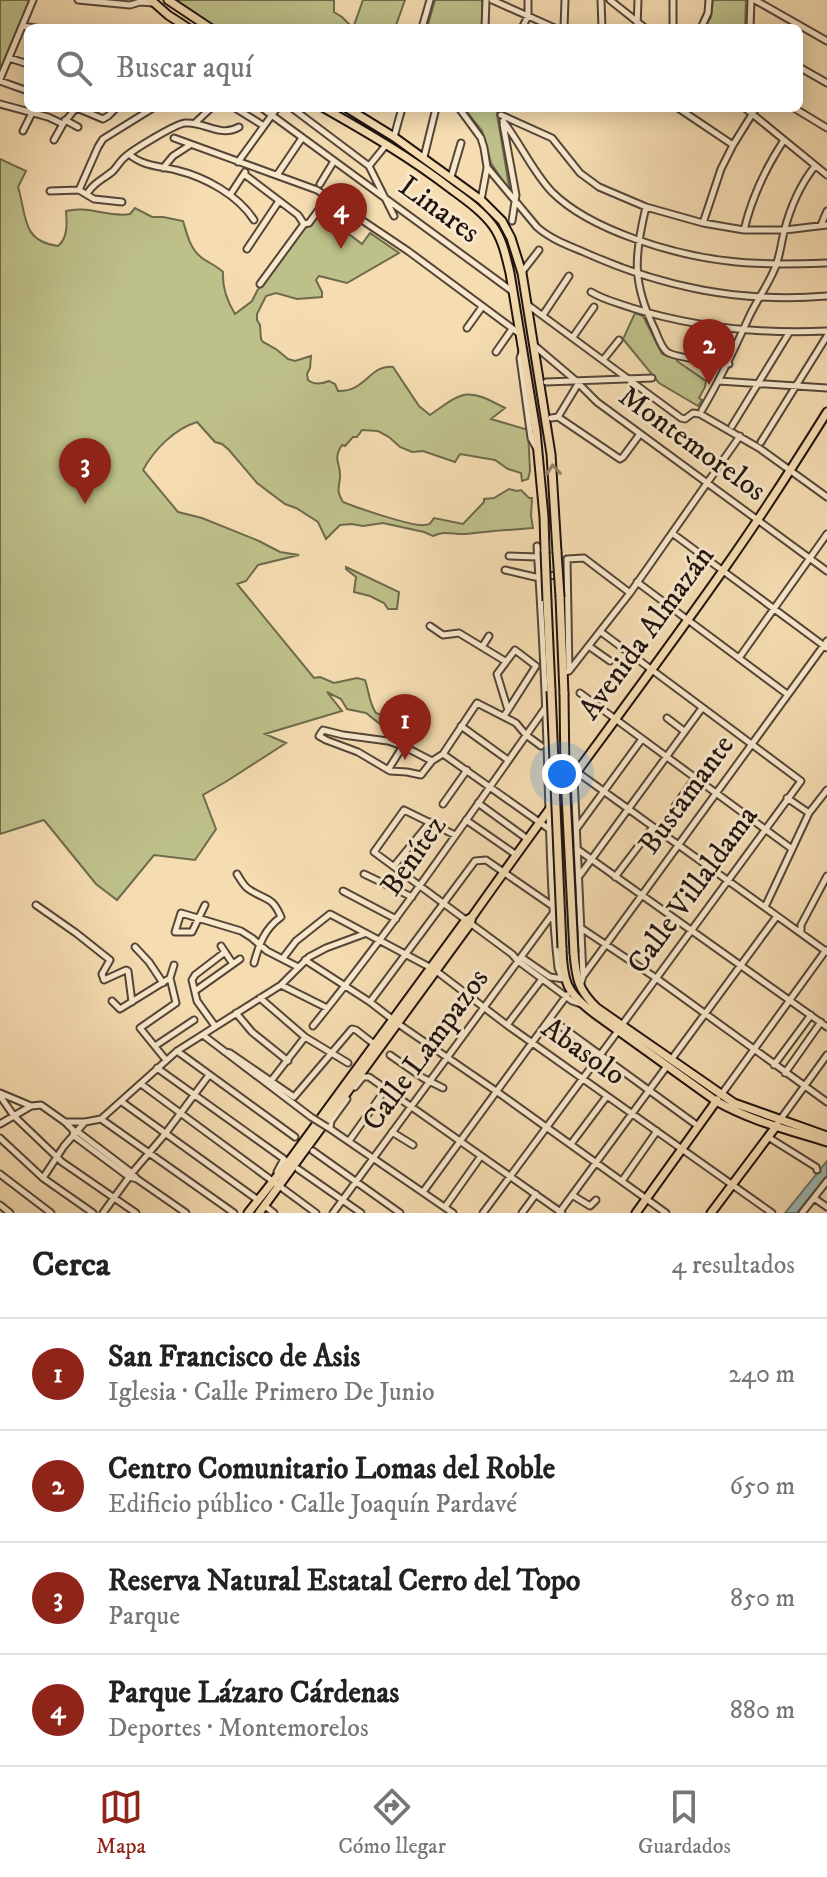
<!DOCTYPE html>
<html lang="es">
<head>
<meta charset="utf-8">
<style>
  :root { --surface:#fff; --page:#f6f6f6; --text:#222; --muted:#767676; --line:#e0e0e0; --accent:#8f2418 }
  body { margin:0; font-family:"IM FELL DW Pica",serif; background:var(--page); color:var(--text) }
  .you { position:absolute; left:562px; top:774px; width:28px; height:28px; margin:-20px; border:6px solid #fff; border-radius:50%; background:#1a73e8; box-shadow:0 0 0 12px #1a73e833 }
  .badge { display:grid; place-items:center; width:52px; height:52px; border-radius:50%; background:var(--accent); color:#fff; font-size:26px; font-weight:700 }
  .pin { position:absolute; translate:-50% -66px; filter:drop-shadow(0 2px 4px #0008) }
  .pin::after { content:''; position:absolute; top:42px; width:28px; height:24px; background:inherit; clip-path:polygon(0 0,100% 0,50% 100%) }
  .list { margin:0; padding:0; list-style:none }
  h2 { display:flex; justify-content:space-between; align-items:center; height:104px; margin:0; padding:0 32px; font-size:34px }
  h2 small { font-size:26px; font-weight:400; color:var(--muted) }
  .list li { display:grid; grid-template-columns:52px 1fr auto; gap:24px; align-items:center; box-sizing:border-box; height:112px; padding:0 32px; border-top:2px solid var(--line) }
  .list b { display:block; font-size:30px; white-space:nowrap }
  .list p { margin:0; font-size:26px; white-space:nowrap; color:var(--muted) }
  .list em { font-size:26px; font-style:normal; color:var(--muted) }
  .icon { flex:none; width:44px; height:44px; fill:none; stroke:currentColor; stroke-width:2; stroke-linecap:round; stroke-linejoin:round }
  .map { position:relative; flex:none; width:827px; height:1213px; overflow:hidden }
  .search { position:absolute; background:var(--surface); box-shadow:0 4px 20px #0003; left:24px; right:24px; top:24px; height:88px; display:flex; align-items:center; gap:20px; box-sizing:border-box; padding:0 28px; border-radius:12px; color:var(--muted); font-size:30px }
  .sheet { height:552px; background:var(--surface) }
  nav { display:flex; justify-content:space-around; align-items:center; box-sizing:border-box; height:112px; border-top:2px solid var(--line); background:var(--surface); font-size:22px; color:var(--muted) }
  nav a { display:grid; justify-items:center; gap:4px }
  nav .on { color:var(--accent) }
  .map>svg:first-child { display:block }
</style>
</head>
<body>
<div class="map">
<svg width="827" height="1213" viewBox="0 0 827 1213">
  <rect width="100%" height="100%" fill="#f5dcb1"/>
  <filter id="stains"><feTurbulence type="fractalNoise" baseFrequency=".0025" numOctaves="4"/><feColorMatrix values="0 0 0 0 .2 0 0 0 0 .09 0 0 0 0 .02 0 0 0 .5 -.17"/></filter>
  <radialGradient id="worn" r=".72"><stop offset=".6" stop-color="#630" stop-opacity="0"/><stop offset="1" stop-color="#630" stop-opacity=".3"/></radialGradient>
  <path fill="#bec08a" stroke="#6e6a4c" stroke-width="2" d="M0,0H30L0,70Z
    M175,0H334V12L342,17L353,28L363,0H405L395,28H218Z
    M435,0H482V28H427Z
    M713,0H746L745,28H705L711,17Z
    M464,108H496L510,192L491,163L482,131Z
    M0,159L26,171L18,187C27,216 21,241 58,246C68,238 67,223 66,211C88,205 108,218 130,214L135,208L152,217H163L183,221C187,234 190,249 201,257C208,263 216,265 223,272C222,288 227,301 235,314L252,301L257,291L303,229L310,225L320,212L362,244L370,233L399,253L347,283L319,276L316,280L322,292V297L297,299L276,293L266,296L257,314V320L260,325L261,339L263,342L276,349L288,359L295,361L311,356L310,368L307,374L308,380C314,385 322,384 329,381L335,384L338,391C366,392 370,364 393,367L419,406L430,415C464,391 466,387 505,408L491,419L528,430L530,471L528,479L522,481L521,473L508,469L495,460L460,454L455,462L423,451L412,452L400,447L389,437L378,431L362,430L357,437H353L345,446L342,445C332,460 341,463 340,477C339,489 336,490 343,502C355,507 413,527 424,525C431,525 431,522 434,518L463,524L484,502V499L494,498L509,489L517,491L521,490L529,498H532L531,516L533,528C510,530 488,531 466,534C454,535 445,530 433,536L424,532L383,523L363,526L352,524L340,525L326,539L318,522L296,508L285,504L257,483L229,450L222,444L215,442L197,422C174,429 154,450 143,470L178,512L202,518L259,541L280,552L299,555L258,565L246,581L237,584L314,678L320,677L334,683L357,678L365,680C369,691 369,703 376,713L401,722H405L411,716H414L420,722L419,731L413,734L380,724L366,713L347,709L341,699L327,692L342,711L265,734L286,743L227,781L203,795L216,829L195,860L154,855L117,900L96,884L44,820L0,834Z
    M635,313L643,316L662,354L678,359L677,361L706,381L705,387L699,398L702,400L698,406L659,383L623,339Z
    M346,567L399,592L397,609H388L384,603L370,596L354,592L356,577L346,569Z"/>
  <path fill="#9dbab3" stroke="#6b7771" stroke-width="2" d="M827,1161V1176L797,1213H785Z"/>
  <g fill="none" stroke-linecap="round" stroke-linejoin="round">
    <defs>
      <path id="minor" d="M78,0L130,5L140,2L153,3
        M492,0L555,28
        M601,0L602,28
        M610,0L645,28
        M755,0L827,41
        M22,26L36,28
        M422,28L430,0
        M485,28L486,0
        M522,28L528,16V0
        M564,28L565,0
        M637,28L638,0
        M673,28V0
        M701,28L708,13L709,0
        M750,28L751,0
        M9,58L28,64
        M799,67L827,83
        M0,79L33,0
        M0,81L28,91
        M0,104L48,117L63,124
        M77,108L103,119L108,116L116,108
        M235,108L264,126
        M262,108L512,291
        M292,108L369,166L394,216
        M459,108L481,138L484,148L487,167L537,227C550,239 570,246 586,253C664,288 741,303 827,296
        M678,108L733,145
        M745,108L827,175
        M794,108L827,128
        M501,115L552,138L580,173L599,187L646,207L703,223L744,230H785L827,225
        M65,120L78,127
        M503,121C521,144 532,171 552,192C591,231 675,255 728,261C761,265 794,264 827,263
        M195,123L211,108
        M503,124L516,195L512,221
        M23,131L32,113
        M394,137L402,108
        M174,138L317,190L408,251L520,334
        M54,140L63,124L76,108
        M129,154C142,166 159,166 176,170C205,177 238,195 254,220
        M424,157L436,108
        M238,162L277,108
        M369,166L386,145
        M163,168L173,156L190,145
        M244,174L298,215L304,224
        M277,175L302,138
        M451,177L461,143
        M320,184L334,161
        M79,190L98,147L103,139L153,108
        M79,190L94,199L122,202
        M50,191L79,190
        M89,191C95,182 105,178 113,171C117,167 120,161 125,157C133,150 175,124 185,123C204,121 220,138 239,127
        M230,195L245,172
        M481,200L487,168
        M646,207C634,256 632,283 655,330C658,337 661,347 667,352C675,358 716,362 729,364
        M703,223L721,169L733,145L756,108
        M821,225L827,211
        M744,230C752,196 765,169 784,140
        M247,249L279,201
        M522,272L539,250
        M260,284L304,224L309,223L328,197
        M591,292C604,300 618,303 632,308C696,328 760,334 827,331
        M528,305L681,418L685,419L693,413L700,414L759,448L827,497
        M543,315L569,276
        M467,328L482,307
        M573,337L594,307
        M535,346L575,380L597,402L827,571
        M523,349L520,358L531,438L538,451
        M496,352L512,329
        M603,360L619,340
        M719,381L827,388
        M546,382L652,378
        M702,410C721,378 734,350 749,317C757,300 768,285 775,268C780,256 781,244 784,232C790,208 800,185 815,166
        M558,417L578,384
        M551,418L558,417L620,459L623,457L640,434
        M732,426L789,333
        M761,442L827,336
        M672,533L827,648
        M537,546C542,623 546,701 548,778C550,842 551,905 558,968L561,975L564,977
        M509,556L538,557
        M505,570L535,577L559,575
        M637,582L787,694
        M430,626L443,635L459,633L505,661
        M601,632L801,781L622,1025
        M482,647L489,636
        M590,647L610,661
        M739,658L827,534
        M569,671L567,559L584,558L630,593
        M563,673L569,671L630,593L740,436
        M580,693L792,849
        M504,716L508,710L536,666L515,650L497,674L508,710
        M667,718L684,731
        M461,726L508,760
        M443,754L549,829
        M432,761L403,746L388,741L343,735L323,730L319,736L326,740L358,752L390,771L407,772L421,775L432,761L443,754L477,703L516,723L526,735L541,746
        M388,770L403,746
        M577,772L827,952
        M574,777L583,976L580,986
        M787,798L809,813
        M478,803L526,838
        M443,804L467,770
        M675,806L695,778
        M466,820L515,854
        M577,828L642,739
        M455,835L404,810L374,852L512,954L518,961L572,1001L581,1004
        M577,849L827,1027
        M394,866L430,822
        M237,874C241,880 244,887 250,890C267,901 272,896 281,917C264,929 259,945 254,963
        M364,874L412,897
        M580,875L702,708
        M615,877L653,827
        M343,891L396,919
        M36,905L76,933L110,960L102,974L104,980L126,970L128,971L132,1002
        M205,905L192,932H175L181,913L241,931L252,938L267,951L298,967
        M765,907L809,813L827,790
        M581,928L656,978L827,1102
        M801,933V925L827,876
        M221,946L233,964
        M135,947L149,962L163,983
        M521,957L550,977L564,979
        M283,958L296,941L330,914L435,970L507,1025L772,1213
        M305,960L370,1002L392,1019
        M583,976L827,641
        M281,985L327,1008
        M195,991L240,959
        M260,998L305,1037L348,1063
        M112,1001L120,1009L170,978
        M370,1002L475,861L486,860L554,907
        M236,1013L252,1032L288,1061
        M551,1019L698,1126
        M397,1023L496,1091L666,1213
        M507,1025L542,979
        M215,1026L197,1001L192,980L195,975L225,952
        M313,1026C396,923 470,815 546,707
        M203,1035L311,1117
        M155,1046L194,1020
        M177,1051L295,1137
        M225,1052L230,1053L294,1097L352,1029L356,1030L374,1044
        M390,1055L423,1078L443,1088
        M166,1060L140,1028L176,1003L170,978L174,965
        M671,1060L777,916
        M774,1065L811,1015
        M157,1068L284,1159L277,1172
        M785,1073L821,1022
        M271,1081L305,1037
        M141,1084L316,1213
        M355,1087L363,1077H369L562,1213
        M0,1093L31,1106
        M721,1095L826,950
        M0,1096L14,1116L62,1162L136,1213
        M122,1102L258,1200
        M101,1119L234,1213
        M780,1120L827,1055
        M65,1122H85L101,1119L177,1051L281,985L309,957L326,948L364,934
        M0,1124L31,1106L41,1105L65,1122L73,1130L74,1136L129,1177L137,1179
        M329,1128L453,1213
        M330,1128L331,1121L347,1099
        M73,1130L78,1132L132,1173L137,1179L186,1213
        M392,1132L413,1145
        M768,1137L816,1167L817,1170
        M0,1138L43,1178L93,1213
        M349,1141L385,1090
        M571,1144L607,1096
        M313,1151L400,1213
        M298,1169L361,1213
        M0,1174L51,1213
        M43,1178L64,1146L85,1122
        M622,1181L657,1131
        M423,1192L567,995
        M572,1195L590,1206L596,1200
        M814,1198L827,1207
        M0,1205L10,1213
        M265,1206L274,1213
        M445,1207L481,1156
        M103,1213L132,1173L165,1134L209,1075
        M333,1213L554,912
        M483,1213L618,1031
        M522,1213L536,1194
        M559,1213L667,1066
        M802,1213L827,1181"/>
      <path id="major" d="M151,0L168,15L188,28
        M168,0L210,28
        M324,108C368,133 411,158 451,189C466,200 482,211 493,226C503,240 506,257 510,273L536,431L544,517L545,551
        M347,108L394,137L481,200L502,221L511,238L522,273L551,454L557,552
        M560,597L564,694
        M547,601L551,691
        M562,948C563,983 567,993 595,1014L716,1101C751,1121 789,1130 827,1142
        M574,953C576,978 578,990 597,1008L734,1103L827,1136
        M248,1213L290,1160L465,921L472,917
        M259,1213L470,924L472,917C554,800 642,686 724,569C760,518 794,465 827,412
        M636,1213L717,1100
        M711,1213L777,1125"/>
    </defs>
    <use href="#minor" stroke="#544538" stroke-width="9"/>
    <use href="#major" stroke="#1f130f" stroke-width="11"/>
    <use href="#minor" stroke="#f8e8cc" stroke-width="5"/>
    <use href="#major" stroke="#f5dcb1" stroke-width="7"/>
    <defs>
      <path id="minor-bridge" d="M311,1117L327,1127"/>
      <path id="major-bridge" d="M545,551L547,601
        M557,552L560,597
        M551,691L562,948
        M564,694L565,775L574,953"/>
    </defs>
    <use href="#minor-bridge" stroke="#544538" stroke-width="9" stroke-linecap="butt"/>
    <use href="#major-bridge" stroke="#1f130f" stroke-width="11" stroke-linecap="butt"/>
    <use href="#minor-bridge" stroke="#f8e8cc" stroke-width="5"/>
    <use href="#major-bridge" stroke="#f5dcb1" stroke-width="7"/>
  </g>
  <defs><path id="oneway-chevron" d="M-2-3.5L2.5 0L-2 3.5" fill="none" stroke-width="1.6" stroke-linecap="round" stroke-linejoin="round" transform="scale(2)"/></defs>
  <use stroke="#958268" href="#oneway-chevron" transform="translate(553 470) rotate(-95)"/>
  <g text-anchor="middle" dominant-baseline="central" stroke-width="6" stroke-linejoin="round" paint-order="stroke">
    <g font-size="30" fill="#1f130f" stroke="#f8e8cc">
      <text transform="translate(439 210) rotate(36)">Linares</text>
      <text transform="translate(692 444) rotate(36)">Montemorelos</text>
      <text transform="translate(647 633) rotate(-54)">Avenida Almazán</text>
      <text transform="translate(687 795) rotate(-54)">Bustamante</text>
      <text transform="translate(414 856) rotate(-55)">Benítez</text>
      <text transform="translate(693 890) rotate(-54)">Calle Villaldama</text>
      <text transform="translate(426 1050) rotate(-54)">Calle Lampazos</text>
      <text transform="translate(583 1052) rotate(35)">Abasolo</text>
    </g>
  </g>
  <rect width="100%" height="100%" filter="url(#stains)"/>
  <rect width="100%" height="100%" fill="url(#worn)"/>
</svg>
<div class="you"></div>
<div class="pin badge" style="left:405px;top:760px">1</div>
<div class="pin badge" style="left:709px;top:385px">2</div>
<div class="pin badge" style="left:85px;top:504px">3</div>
<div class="pin badge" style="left:341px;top:249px">4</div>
<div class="search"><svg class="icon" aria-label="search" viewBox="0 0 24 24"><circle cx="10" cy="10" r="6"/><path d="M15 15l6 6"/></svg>Buscar aquí</div>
</div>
<section class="sheet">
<h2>Cerca<small>4 resultados</small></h2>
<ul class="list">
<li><span class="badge">1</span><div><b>San Francisco de Asis</b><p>Iglesia · Calle Primero De Junio</p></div><em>240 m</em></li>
<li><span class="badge">2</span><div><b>Centro Comunitario Lomas del Roble</b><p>Edificio público · Calle Joaquín Pardavé</p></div><em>650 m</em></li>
<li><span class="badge">3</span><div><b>Reserva Natural Estatal Cerro del Topo</b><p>Parque</p></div><em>850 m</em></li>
<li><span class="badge">4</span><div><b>Parque Lázaro Cárdenas</b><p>Deportes · Montemorelos</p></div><em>880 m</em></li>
</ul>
</section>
<nav>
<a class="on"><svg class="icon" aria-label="map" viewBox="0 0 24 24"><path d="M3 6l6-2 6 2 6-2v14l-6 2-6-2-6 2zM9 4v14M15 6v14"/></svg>Mapa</a>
<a><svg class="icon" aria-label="directions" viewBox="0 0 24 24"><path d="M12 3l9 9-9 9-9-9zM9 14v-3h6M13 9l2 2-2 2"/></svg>Cómo llegar</a>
<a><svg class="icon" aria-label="saved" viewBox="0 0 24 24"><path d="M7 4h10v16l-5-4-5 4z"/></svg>Guardados</a>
</nav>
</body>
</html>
